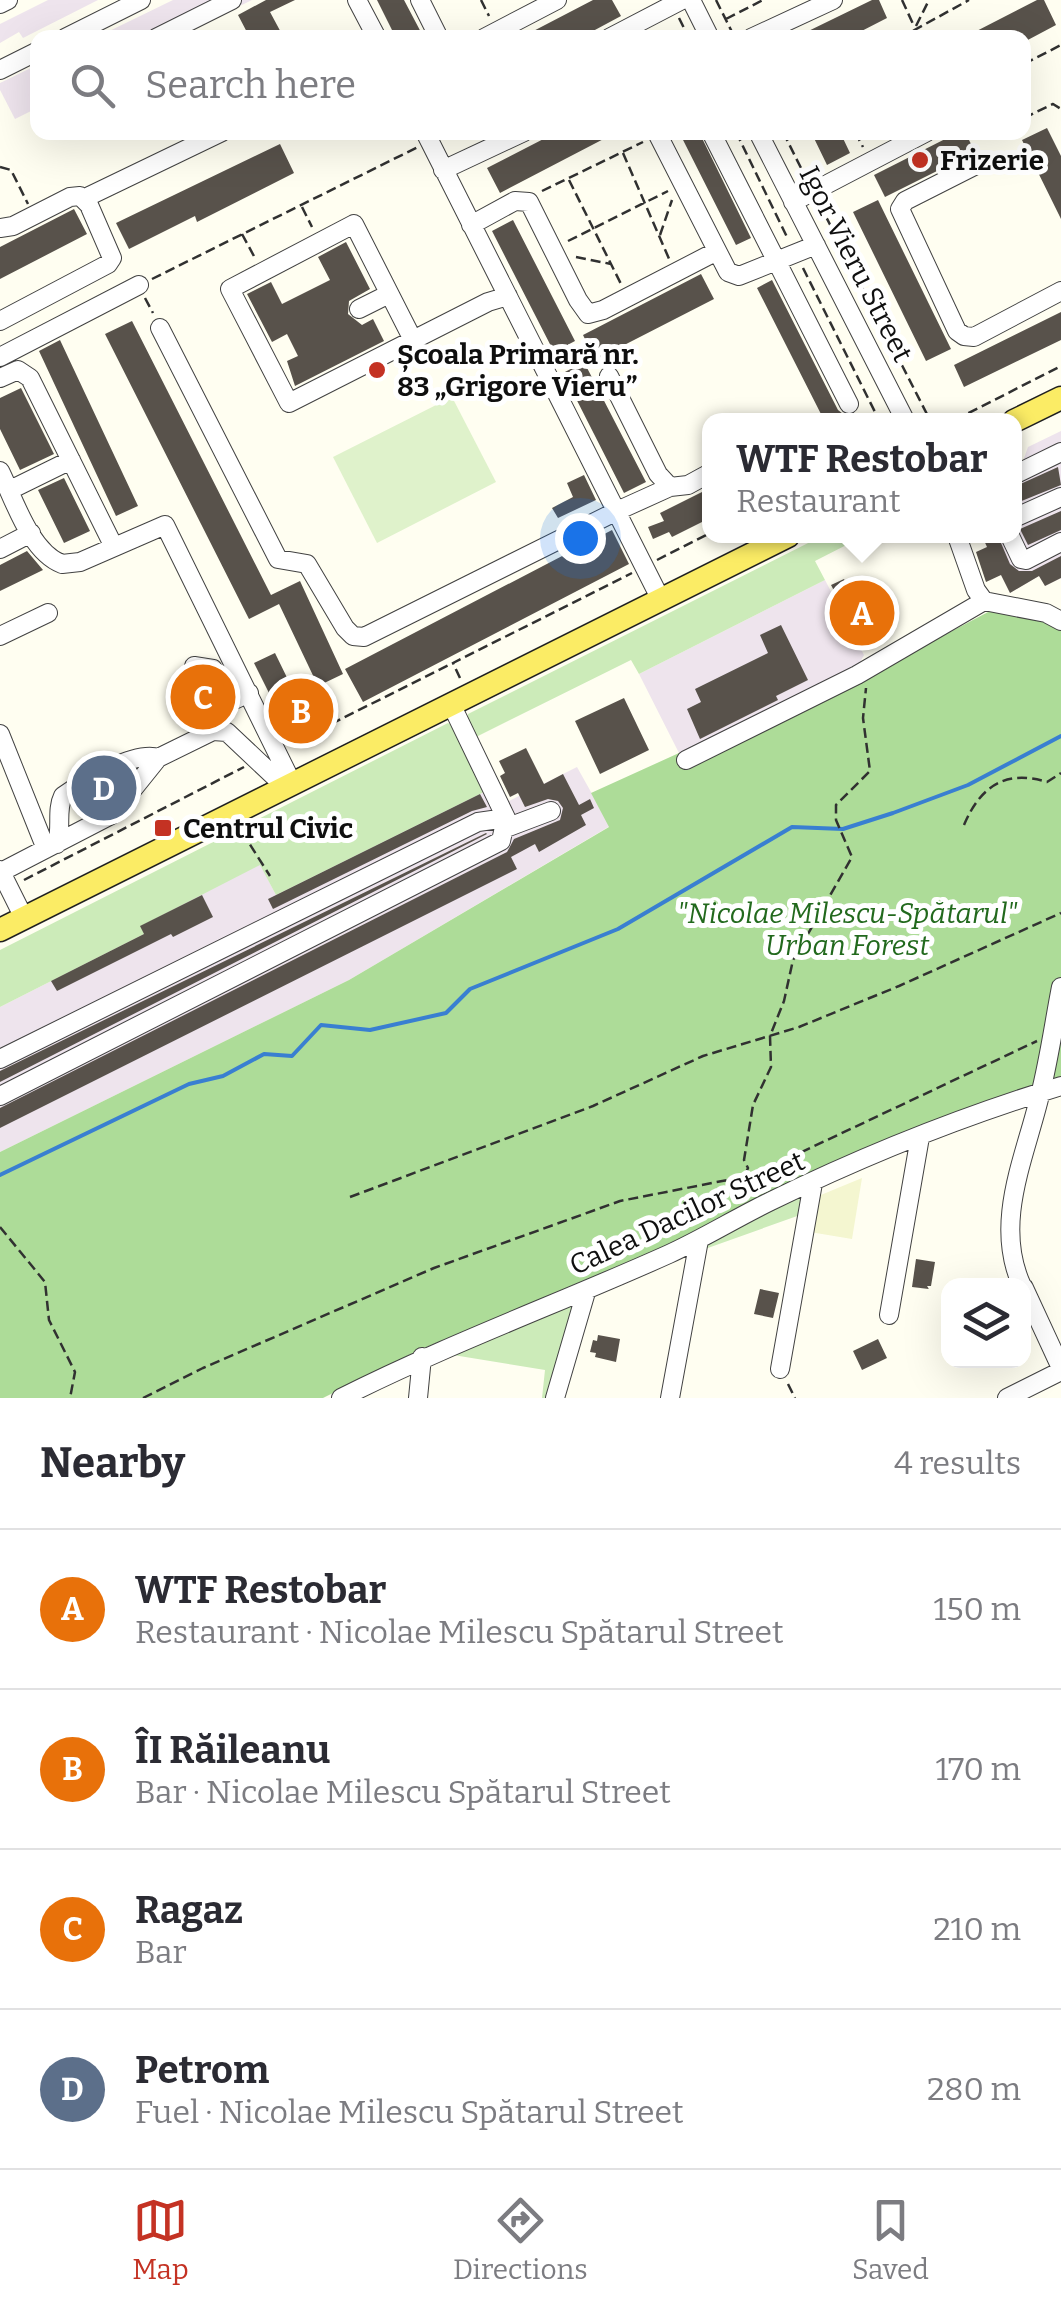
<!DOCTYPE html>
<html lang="en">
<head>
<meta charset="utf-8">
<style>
  :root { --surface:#fff; --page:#f7f7f7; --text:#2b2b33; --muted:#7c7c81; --line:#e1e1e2; --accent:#c43223 }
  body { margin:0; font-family:Bitter,serif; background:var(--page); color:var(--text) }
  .controls { position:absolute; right:30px; bottom:30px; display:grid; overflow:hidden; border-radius:20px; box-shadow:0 10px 40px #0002 }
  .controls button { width:90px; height:90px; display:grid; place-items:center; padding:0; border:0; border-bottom:2px solid var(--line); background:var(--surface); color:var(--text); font:50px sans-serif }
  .you { position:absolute; left:580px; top:538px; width:35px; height:35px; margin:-25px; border:8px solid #fff; border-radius:50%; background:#1a73e8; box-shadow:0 0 0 15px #1a73e833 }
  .badge { display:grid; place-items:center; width:65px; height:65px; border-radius:50%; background:var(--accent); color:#fff; font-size:32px; font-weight:700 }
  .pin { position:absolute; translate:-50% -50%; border:5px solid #fff; box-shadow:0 2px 10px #0006 }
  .popup { position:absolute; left:702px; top:413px; width:320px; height:130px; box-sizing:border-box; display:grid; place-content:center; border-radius:20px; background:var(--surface); filter:drop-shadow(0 2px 8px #0005); font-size:32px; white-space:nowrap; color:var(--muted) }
  .popup b { font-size:38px; color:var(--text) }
  .popup::after { content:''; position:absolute; left:50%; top:100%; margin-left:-20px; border:20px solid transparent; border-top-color:var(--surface) }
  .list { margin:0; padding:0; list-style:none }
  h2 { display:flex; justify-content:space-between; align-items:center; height:130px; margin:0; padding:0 40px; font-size:42px }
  h2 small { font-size:32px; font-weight:400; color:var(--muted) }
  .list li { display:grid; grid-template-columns:65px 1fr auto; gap:30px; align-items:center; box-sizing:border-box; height:160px; padding:0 40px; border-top:2px solid var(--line) }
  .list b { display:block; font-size:38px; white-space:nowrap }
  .list p { margin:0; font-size:32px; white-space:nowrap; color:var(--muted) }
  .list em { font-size:32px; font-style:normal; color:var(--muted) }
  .icon { flex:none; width:55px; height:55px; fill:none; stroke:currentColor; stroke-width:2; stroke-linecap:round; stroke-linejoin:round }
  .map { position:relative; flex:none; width:1061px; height:1398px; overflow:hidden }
  .search { position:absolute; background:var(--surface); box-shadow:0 10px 40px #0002; left:30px; right:30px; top:30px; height:110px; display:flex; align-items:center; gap:25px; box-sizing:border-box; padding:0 35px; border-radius:20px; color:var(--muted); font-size:38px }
  .sheet { height:770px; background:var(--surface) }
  nav { display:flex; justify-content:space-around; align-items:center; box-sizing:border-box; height:140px; border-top:2px solid var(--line); background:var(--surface); font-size:28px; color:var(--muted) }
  nav a { display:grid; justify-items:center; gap:5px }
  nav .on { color:var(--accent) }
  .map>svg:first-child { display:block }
</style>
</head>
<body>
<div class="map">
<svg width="1061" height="1398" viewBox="0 0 1061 1398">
  <rect width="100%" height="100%" fill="#fffef1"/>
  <path fill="#eee4ed" d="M48,0H98L23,38L19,32L0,43V24Z
    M173,0H252L177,37L95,38Z
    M37,65V108L15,119L0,90V83Z
    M1061,431V578L1045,586L1039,576L1010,593L982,536H1014L1015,465L1023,461L1028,447Z
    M825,580L864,655L858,666L679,753L639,674Z
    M577,767L610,826L349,980L0,1152V1007L144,934L140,926L260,864L276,895L500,784L509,801Z"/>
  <path fill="#f4f6d0" d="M862,1178L852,1239L810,1232L816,1197Z"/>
  <path fill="#ccebb9" d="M822,536H864L815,561L825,580L639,674L631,660L476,737L467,725L468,714Z
    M448,723L456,728L488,790L276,895L260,865L141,926L144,934L0,1007V950Z
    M805,1191L800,1215L705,1249L706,1240Z
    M577,1303L551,1398H542L545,1370L447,1354Z"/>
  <path fill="#addc98" d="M990,611L1038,616L1061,630V1079L417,1351L323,1398H0V1152L349,980L609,827L591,793L679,753L688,770Z"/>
  <path fill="#dff2cb" d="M452,397L496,482L377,543L333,457Z"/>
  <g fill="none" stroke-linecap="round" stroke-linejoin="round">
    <path stroke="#397fd1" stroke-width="4" d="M0,1175L189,1084L223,1076L264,1054L292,1056L321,1025L370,1030L446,1013L470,989L618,929L792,827L843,829L893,813L968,785L1061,736"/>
  </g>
  <path fill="#58524b" d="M266,0H295L270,12L284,38H250L238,15Z
    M377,0H404L424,38H396Z
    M593,0H612L621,16L580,38H520Z
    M872,0H879L887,18L848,38H794Z
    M1037,0H1044L1056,25L1024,42V38H963Z
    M1047,128L1061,156V219L1022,140Z
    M557,132H617L500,193L487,168Z
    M679,132H699L751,238L736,245Z
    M811,132H840L850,153L827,165Z
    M959,132H965L975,152L885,197L874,175Z
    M280,144L294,173L197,222L195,216L129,249L116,223Z
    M878,200L951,349L926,361L853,212Z
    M74,209L87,234L0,279V247Z
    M513,220L575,341L554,352L492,231Z
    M346,242L370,289L349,301L348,314L362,325L373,319L384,341L295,386L287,361L298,356L287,334L272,342L247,294L271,282L282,304L330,280L318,257Z
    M701,274L714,299L595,360L583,335Z
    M772,280L838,410L851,420H824L757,288Z
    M1061,312V340L964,387L954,365Z
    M132,321L271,595L300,581L343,674L318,686L279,604L249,619L105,334Z
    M60,340L138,506L116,516L39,351Z
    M584,362L646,482L624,493L563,373Z
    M21,388L54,454L20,470L0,429V398Z
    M1058,467L1061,485L1014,504V487Z
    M584,475L596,500L558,518L552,508L573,497L567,483Z
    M64,478L90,531L64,543L38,490Z
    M710,488V518L672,537L669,532L653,539L648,527L664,521L660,513Z
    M1061,511V530L1028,545L1020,529Z
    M612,530L629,564L363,702L345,669Z
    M982,536H998L1010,564L1019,571H1032L1061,556V578L1045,586L1039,576L1010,593L1001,575L986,582L976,552L987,547Z
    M27,551L43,570L0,591V565Z
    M844,579L855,603L867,597L879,621L856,632L831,585Z
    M781,625L808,680L776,696L778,700L700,739L687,709L701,702L695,689L768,653L760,635Z
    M275,653L296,696L302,693L317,721L299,730L281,692L271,697L254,663Z
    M206,681L220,705L191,717L180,692Z
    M624,698L649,750L600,774L575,721Z
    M526,748L544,784L563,774L579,805L590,799L594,808L581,815L586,825L539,852L535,844L511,857L517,869L0,1128V1108L507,852L514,839L560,820L563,808L558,801L548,799L525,807L518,793L510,797L500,776L505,773L499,761Z
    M480,794L487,807L472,811L273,909L268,899Z
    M486,833L487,834L0,1082V1071Z
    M202,895L213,917L173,937L171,934L57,991L51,981L144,934L140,926Z
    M916,1259L935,1262L931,1286H927L929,1289L912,1287Z
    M760,1289L779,1293L773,1318L754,1314Z
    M598,1335L620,1339L616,1362L595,1357L596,1353L590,1352L593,1340L597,1341Z
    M878,1339L887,1358L862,1370L853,1351Z"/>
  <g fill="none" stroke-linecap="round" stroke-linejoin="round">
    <defs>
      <path id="minor" d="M357,0L377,38
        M420,0L439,38
        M691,0L710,38
        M0,4L8,0
        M65,38L141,0
        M156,38L232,0
        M484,38L557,0
        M609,38L682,0
        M751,38L833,0
        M0,70L38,51
        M425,132L661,600
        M711,132L849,404
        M758,132L905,420
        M658,135L728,272L739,276L816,245
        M986,160L905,201L900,209L957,331L964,336L974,337L1061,291
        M443,170L524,132
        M85,198L222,132
        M793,202L927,132
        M471,225L515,201L529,202L578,300L588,314L603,310L717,251
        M0,228L13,226L70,197L80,196L89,205L112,258L108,264L0,321
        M359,309L389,294
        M160,328L278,559L307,564L345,628L353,636L364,637L617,511L670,487L688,485L710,473
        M413,340L354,224L230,289L289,403L488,302L508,296
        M0,357L139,285
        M609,376L658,474L670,487
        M0,378L18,370L30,378L113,545
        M0,471C14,499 30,552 62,564L80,562L165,525L293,785
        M1014,475L1061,452
        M10,490L71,460
        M1014,518L1061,497
        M957,536L976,590L984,601L1046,613L1061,621
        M1010,536L1021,559L1026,560L1061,542
        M0,549L31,533
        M0,636L48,613
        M194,666L213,669L232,701L249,693
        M0,734L46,849
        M686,760L857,675L984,601
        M506,828L551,811
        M57,844C62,828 56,810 63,796C83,782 135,750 158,758
        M0,870L24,918
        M1,872L113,814L158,758L213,731L227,732L279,781L293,785
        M0,1059L478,822L506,818
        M0,1096L501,841L506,818L452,706
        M1022,1286C993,1223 1025,1158 1040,1095C1049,1060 1054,1023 1061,987
        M1024,1288L1061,1368
        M889,1315L920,1137
        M780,1369L813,1183
        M341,1398C448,1344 560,1303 669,1254C704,1238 736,1218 771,1201C863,1156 963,1116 1061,1086
        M418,1398L422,1357
        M555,1398L586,1292
        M670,1398L699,1240
        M1007,1398L1061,1371"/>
      <path id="major" d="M1014,421L1061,398
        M0,930L788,536"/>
    </defs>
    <use href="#minor" stroke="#424242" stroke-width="20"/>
    <use href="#major" stroke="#202020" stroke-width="25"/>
    <path stroke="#313131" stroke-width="2.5" stroke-dasharray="10 5" stroke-linecap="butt" d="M481,0L489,16
      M716,0L735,38
      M902,0L914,26
      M679,18L689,38
      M726,19L763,0
      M916,26L929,0
      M900,38L969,0
      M1024,64L1061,45
      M1024,118L1053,104L1061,109
      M736,132L788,239
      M783,132L805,176
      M855,132L863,147
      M623,153L670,261
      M0,167L11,170L28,204
      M569,180L621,284
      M542,191L643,142
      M820,205L930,420
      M302,207L312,227
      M242,234L255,258
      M660,235L672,200
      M568,241L668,191
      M576,257L611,264
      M803,268L879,420
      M152,279L418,147
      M145,298L153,313
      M955,420L1061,366
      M657,560L710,533
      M460,678L453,663L632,573
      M291,744L453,663
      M964,825C980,787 1005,769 1047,782L1061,773
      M242,832L270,876
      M24,880L244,767
      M350,1197L593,1106L703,1056L799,1027L899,986L1061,913
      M733,1202L748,1168L744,1160L753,1105L771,1067L770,1036L784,1001L793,960L852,857L836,820V805L870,771L863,718L866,688
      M0,1227L45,1282L49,1320L75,1372L70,1398
      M788,1384L795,1398
      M143,1398L203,1368L434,1268L620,1201L753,1175L1037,1041"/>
    <use href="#minor" stroke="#fff" stroke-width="18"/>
    <use href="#major" stroke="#fbec65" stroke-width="22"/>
  </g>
  <g fill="#c43223" stroke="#fff" stroke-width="4">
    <circle cx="920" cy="160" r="10"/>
    <circle cx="377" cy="370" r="10"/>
    <rect x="153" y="818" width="20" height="20" rx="5"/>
  </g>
  <g text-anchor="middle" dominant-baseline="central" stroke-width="10" stroke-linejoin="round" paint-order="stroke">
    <g font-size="28" font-weight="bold" fill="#0f0f0f" stroke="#fff" text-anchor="start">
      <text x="940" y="160">Frizerie</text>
      <text x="397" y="354">Școala Primară nr.<tspan x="397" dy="32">83 „Grigore Vieru”</tspan></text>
      <text x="183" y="828">Centrul Civic</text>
    </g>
    <g font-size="28" fill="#0f0f0f" stroke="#fff">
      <text transform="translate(856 264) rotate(63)">Igor Vieru Street</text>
      <text transform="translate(687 1213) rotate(-25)">Calea Dacilor Street</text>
    </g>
    <g font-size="28" font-style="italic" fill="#22691d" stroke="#fff">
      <text x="847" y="913">"Nicolae Milescu-Spătarul"<tspan x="847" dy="32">Urban Forest</tspan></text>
    </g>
  </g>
</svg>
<div class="controls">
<button><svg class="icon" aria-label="layers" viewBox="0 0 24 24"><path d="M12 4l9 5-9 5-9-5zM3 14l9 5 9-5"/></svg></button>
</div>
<div class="you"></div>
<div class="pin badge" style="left:862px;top:613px;background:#e8710a">A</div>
<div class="popup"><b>WTF Restobar</b>Restaurant</div>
<div class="pin badge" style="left:301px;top:711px;background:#e8710a">B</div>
<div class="pin badge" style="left:203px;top:697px;background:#e8710a">C</div>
<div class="pin badge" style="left:104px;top:788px;background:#5c6f8a">D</div>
<div class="search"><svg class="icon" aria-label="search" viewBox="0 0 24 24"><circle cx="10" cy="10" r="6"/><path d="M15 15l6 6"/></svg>Search here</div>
</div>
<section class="sheet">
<h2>Nearby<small>4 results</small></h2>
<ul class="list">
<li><span class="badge" style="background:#e8710a">A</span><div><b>WTF Restobar</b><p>Restaurant · Nicolae Milescu Spătarul Street</p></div><em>150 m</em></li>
<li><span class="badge" style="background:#e8710a">B</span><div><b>ÎI Răileanu</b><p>Bar · Nicolae Milescu Spătarul Street</p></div><em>170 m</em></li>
<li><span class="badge" style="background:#e8710a">C</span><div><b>Ragaz</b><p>Bar</p></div><em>210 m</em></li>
<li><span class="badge" style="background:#5c6f8a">D</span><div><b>Petrom</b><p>Fuel · Nicolae Milescu Spătarul Street</p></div><em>280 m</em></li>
</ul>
</section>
<nav>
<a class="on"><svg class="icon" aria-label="map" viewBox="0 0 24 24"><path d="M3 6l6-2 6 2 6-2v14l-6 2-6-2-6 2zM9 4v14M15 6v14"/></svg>Map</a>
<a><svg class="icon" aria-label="directions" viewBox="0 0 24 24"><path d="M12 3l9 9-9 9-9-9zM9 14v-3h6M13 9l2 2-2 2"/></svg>Directions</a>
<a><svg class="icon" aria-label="saved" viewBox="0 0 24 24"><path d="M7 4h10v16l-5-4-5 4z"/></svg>Saved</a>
</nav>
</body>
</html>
